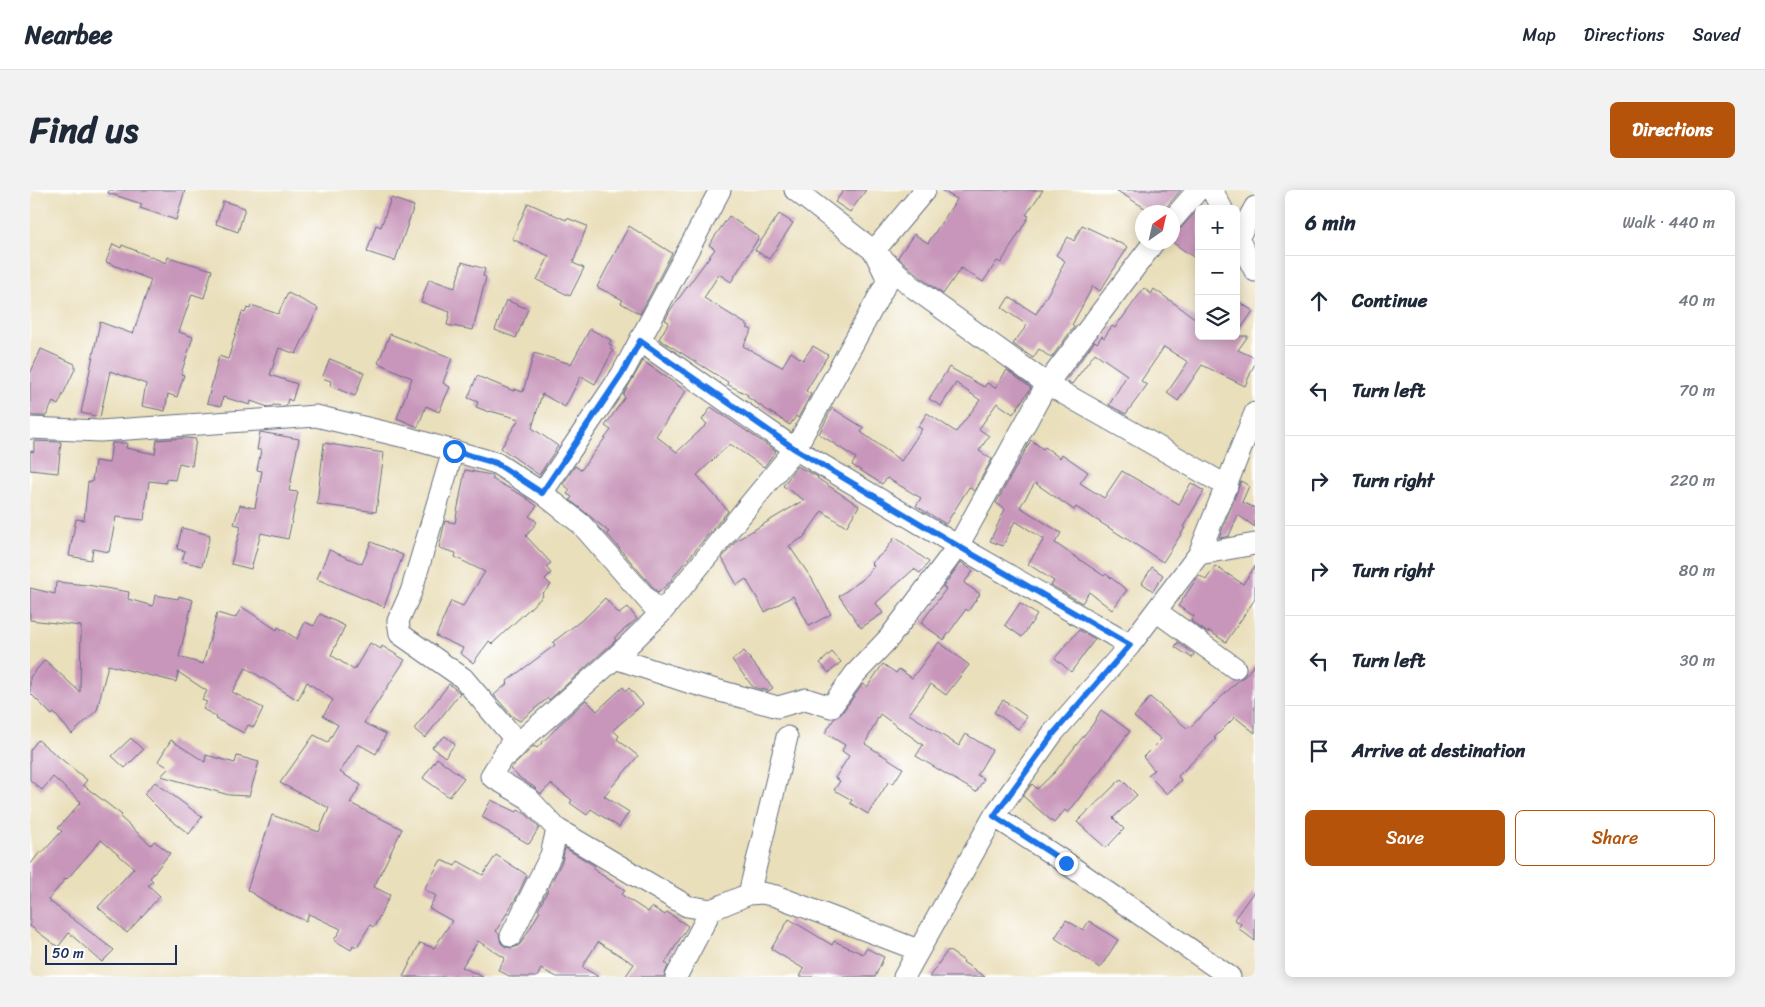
<!DOCTYPE html>
<html lang="en">
<head>
<meta charset="utf-8">
<style>
  :root { --surface:#fff; --page:#f2f2f3; --text:#1f2937; --muted:#747a83; --line:#e0e1e3; --accent:#b45309 }
  body { margin:0; font-family:Sriracha,sans-serif; background:var(--page); color:var(--text) }
  .controls { position:absolute; right:15px; top:15px; display:grid; overflow:hidden; border-radius:8px; box-shadow:0 2px 12px #0003 }
  .controls button { width:45px; height:45px; display:grid; place-items:center; padding:0; border:0; border-bottom:1px solid var(--line); background:var(--surface); color:var(--text); font:25px sans-serif }
  .compass { position:absolute; left:1105px; top:15px; width:45px; height:45px; border-radius:50%; background:var(--surface); box-shadow:0 2px 12px #0003; rotate:34deg }
  .scale { position:absolute; left:15px; bottom:12px; width:132px; box-sizing:border-box; padding-left:5px; border:2px solid #1b2f5e; border-top:0; font-size:14px; line-height:18px; white-space:nowrap; color:#1b2f5e; -webkit-text-stroke:4px #fff; paint-order:stroke }
  .stop { position:absolute; width:15px; height:15px; margin:-11px; border:4px solid #1a73e8; border-radius:50%; background:#fff }
  .stop.end { background:#1a73e8; border-color:#fff; box-shadow:0 1px 5px #0008 }
  .list { margin:0; padding:0; list-style:none }
  h2 { display:flex; justify-content:space-between; align-items:center; height:65px; margin:0; padding:0 20px; font-size:21px }
  h2 small { font-size:16px; font-weight:400; color:var(--muted) }
  .list li { display:grid; grid-template-columns:32px 1fr auto; gap:15px; align-items:center; box-sizing:border-box; height:90px; padding:0 20px; border-top:1px solid var(--line) }
  .list b { display:block; font-size:19px; white-space:nowrap }
  .list em { font-size:16px; font-style:normal; color:var(--muted) }
  .actions { display:flex; gap:10px; padding:15px 20px }
  .actions a { flex:1; padding:11px 0; border:1px solid var(--accent); border-radius:8px; text-align:center; font-size:18px; color:var(--accent) }
  .actions .main { background:var(--accent); color:#fff }
  .icon { flex:none; width:28px; height:28px; fill:none; stroke:currentColor; stroke-width:2; stroke-linecap:round; stroke-linejoin:round }
  .map { position:relative; flex:none; width:1225px; height:787px; overflow:hidden; border-radius:8px }
  header { display:flex; align-items:center; gap:30px; box-sizing:border-box; height:70px; padding:0 25px; background:var(--surface); border-bottom:1px solid var(--line) }
  header strong { font-size:24px }
  nav { display:flex; gap:28px; margin-inline-start:auto; font-size:18px }
  .intro { display:flex; align-items:center; justify-content:space-between; box-sizing:border-box; height:120px; padding:0 30px }
  h1 { margin:0; font-size:35px }
  .button { padding:12px 22px; border-radius:8px; background:var(--accent); color:#fff; font-size:18px; font-weight:700 }
  main { display:flex; gap:30px; padding:0 30px }
  aside { flex:1; background:var(--surface); border-radius:8px; box-shadow:0 2px 12px #0003 }
  .map>svg:first-child { display:block }
</style>
</head>
<body>
<header>
<strong>Nearbee</strong>
<nav><a>Map</a><a>Directions</a><a>Saved</a></nav>
</header>
<div class="intro"><h1>Find us</h1><a class="button">Directions</a></div>
<main>
<div class="map">
<svg width="1225" height="787" viewBox="0 0 1225 787">
  <rect width="100%" height="100%" fill="#fff"/>
  <filter id="ink" filterUnits="userSpaceOnUse"><feTurbulence type="fractalNoise" baseFrequency=".02" numOctaves="2"/><feDisplacementMap in="SourceGraphic" scale="10" xChannelSelector="R" yChannelSelector="G"/><feConvolveMatrix kernelMatrix="1 2 1 2 8 2 1 2 1" color-interpolation-filters="sRGB"/></filter>
  <filter id="wash" filterUnits="userSpaceOnUse"><feTurbulence type="fractalNoise" baseFrequency=".0096" numOctaves="4" result="noise"/><feDisplacementMap in="SourceGraphic" scale="20" xChannelSelector="R" yChannelSelector="G"/><feGaussianBlur stdDeviation="1.12" result="paint"/><feColorMatrix in="noise" values="0 0 0 0 0 0 0 0 0 0 0 0 0 0 0 0 0 1.4 0 .05"/><feComposite in="paint" operator="in"/></filter>
  <g filter="url(#wash)">
    <rect width="100%" height="100%" fill="#eadfbb"/>
    <g id="blocks">
      <path fill="#c896ba" d="M79,0H155L146,30L110,18L112,14L78,3Z
        M814,0H836L820,22L805,12Z
        M911,0H1013L996,25L999,26L971,73L967,71L953,92L931,78L913,104L889,86L868,67L884,44L898,53L927,9Z
        M1086,0H1151L1132,22H1121Z
        M361,8L384,16L365,71L337,62L346,35L351,37Z
        M193,11L215,18L208,42L186,34Z
        M498,13L536,30L537,28L557,36L543,73L554,78L540,106L507,90L519,66L482,49Z
        M1172,15L1174,19H1169V71L1142,52V42L1151,38Z
        M749,24L763,33L739,69L725,60Z
        M699,26L729,47L701,92L689,84L674,108L719,136L717,138L722,140L713,156L752,177L761,162L773,170L783,156L798,165L776,201L781,204L768,228L766,226L760,235L717,207L718,205L697,194L698,192L629,149L639,132L635,130L641,119L685,59L679,55Z
        M1052,35L1098,57L1070,101L1063,96L1042,135L1044,137L1021,168L1009,159L1003,168L983,154L997,135L972,118L979,107L1006,124L1031,81L1030,80L1035,71L1026,65L1038,47L1044,51Z
        M599,36L642,63L610,124L591,113L593,110L567,97Z
        M83,54L91,58L92,55L136,73L138,67L182,80L174,108L162,104L149,142L163,147L151,184L154,185L147,207L138,204L135,221L112,216L116,194L80,181L70,227L51,223L70,132L103,144L121,90L76,72Z
        M432,72L455,79L453,86L456,87L443,140L417,135L420,122L391,112L399,89L425,98Z
        M1114,98L1121,104L1124,99L1169,131V146H1218L1208,160L1225,168V173L1215,196L1172,175L1148,211L1137,203L1158,172L1134,157L1111,191L1117,195L1096,224L1079,215L1097,185L1065,163L1042,194L1036,190L1065,151L1067,153L1072,146L1074,148L1082,136L1085,138L1090,130H1091Z
        M258,103L288,118L266,164L249,158L240,185L267,194L262,211L258,209L256,216L243,215V216L238,217L221,211L220,215L193,207L191,216L177,213L189,166L198,169L212,122L215,123L217,118L220,119L221,115L248,124Z
        M476,110L498,119L486,148L465,140Z
        M1206,110L1223,121L1206,146Z
        M560,139L581,150L579,154L582,156L580,159L583,161L565,194L551,186L535,217L512,204L502,238L528,256L509,285L471,258L489,229L460,221L459,222L446,217L448,212L438,208L447,186L484,201V199L493,202L504,163L541,174Z
        M360,144L422,168L413,193L420,197L409,222L396,216L388,237L367,228L382,188L348,173Z
        M11,159L45,174V179L28,215L23,212L16,226H3L0,224V184Z
        M300,169L334,183L325,206L300,196L301,191L292,188Z
        M613,171L656,201L626,246L647,262L677,234L672,230L681,217L746,261L734,277L700,254L667,285L698,321L642,388L641,391L628,403L577,344L579,342L540,310L542,307L537,304L540,300L533,294L545,276L551,280L581,240L575,236L595,207L593,205Z
        M919,177L954,197L957,193L965,198L977,180L1001,198L983,224L967,213L949,239L959,246L949,261L962,269L944,301L939,297L916,334L886,316L891,308L857,288L852,294L822,275L826,268L789,244L802,218L834,238L831,242L871,271L892,239L888,237L897,223L926,242L950,210L926,193L911,216L899,209Z
        M230,242L269,249L259,301L268,302L258,349L231,343L221,379L201,374L211,336L204,334L210,315L225,318L232,281L227,280L231,260H227Z
        M156,248L166,249L162,276L149,273L145,290L136,289V293L119,291L114,330L86,327L79,362L63,359L61,370L39,366L46,329L54,330L58,292H62L65,271L79,273L82,253H97L96,258L125,264L127,250Z
        M1001,250L1013,259L1015,257L1030,268L1032,264L1058,282L1050,293L1074,308L1092,281L1149,314L1161,293L1174,301L1153,337L1155,338L1133,372L1046,317L1044,320L1005,293L990,317L1031,343L1025,353L1074,386L1076,384L1097,400L1082,420L1059,402L1052,413L1021,395L1024,391L998,374L1014,349L985,331L973,356L960,351L975,319L966,313Z
        M4,251L31,252L28,283L0,280V261L4,262Z
        M294,253L354,263L346,322L287,314Z
        M767,276L788,287L787,288L829,316L816,337L792,321L774,347L759,356L782,389L801,424L779,436L763,406L735,422L716,389L707,395L692,368L707,350L774,310L753,296Z
        M435,280L461,285L464,287L462,289L495,307L507,316L499,326L507,332L496,346L521,373L516,377L521,383L515,389L521,395L512,404L513,406L462,454L459,451L443,473L430,463L433,458L406,446L421,411L433,416L455,382L425,367L426,363L409,358L415,331L425,333Z
        M1211,291L1219,296L1212,312L1225,318V337L1208,325L1199,346L1189,348Z
        M152,338L180,345L172,376L152,371L155,361L147,359Z
        M865,347L899,372L890,383L884,379L846,413L853,423L831,438L809,406L832,390L844,376L841,373L855,361Z
        M341,352L373,365L354,417L287,389L299,360L332,374Z
        M931,372L943,381L934,393L950,404L938,421L936,419L914,450L891,433L916,399L913,397Z
        M1185,376L1213,394L1225,376V409L1196,452L1179,441L1178,443L1161,431L1164,426L1148,416L1169,385L1176,390Z
        M1122,377L1133,385L1123,401L1112,393Z
        M26,392L57,395L99,402L98,409L123,416L125,405L148,409L149,406L163,410L149,467L173,474L187,423L205,428L212,417L247,440L248,437L267,449L275,432L284,436L290,424L315,436L301,465L324,480L340,453L351,459L352,456L375,470L334,533L356,544L346,564L328,554L310,582L331,595L320,613L372,639L344,697L360,705L344,737L340,735L327,757L323,755L321,760L304,750L311,739L279,724L276,731L246,718L217,700L242,625L289,642L299,618L250,593L284,545L298,552L308,535L293,526L303,510L277,492L268,510L216,478L202,502L233,518L224,537L218,535L214,543L186,529L187,527L173,519L177,512L172,510L177,501L148,482L146,492L78,475L67,520L42,544L24,523L22,525L0,503V487L15,470L50,502L51,436L0,430V398L25,404Z
        M575,408L589,424L598,417L607,429L584,448L586,450L576,459L519,510L518,508L490,531L483,527L464,505L478,493L477,491L525,455L523,452L557,426Z
        M990,413L1007,425L992,447L975,435Z
        M1049,440L1065,449L1041,482L1025,468Z
        M909,452L939,475L916,505L901,494L879,524L929,556L936,544L962,560L947,585L954,589L946,602L886,566L893,555L850,524L835,554L873,578L863,594L859,591L838,624L820,613L822,610L804,600L810,591L805,588L819,566L812,561L815,555L795,543L804,529L811,524L833,494L837,497L853,474L866,483L869,479L882,488Z
        M1148,452L1164,464L1162,468L1145,457Z
        M714,461L743,498L739,501L723,497L702,470Z
        M802,462L811,472L799,483L790,473Z
        M1225,474V543L1205,527L1184,548L1186,549L1148,586L1151,590L1137,604L1118,585L1124,580L1113,567L1131,549L1104,527L1120,507L1158,539L1209,490L1215,486Z
        M419,494L430,503L395,548L384,539Z
        M593,497L596,501L599,498L613,514L583,540L589,546L587,549L608,566L574,606L599,622L589,637L561,619L557,625L540,613L542,610L521,594L511,604L504,597L490,588L480,579L504,556L507,558L531,533L556,510L567,521Z
        M973,510L997,527L988,539L964,522Z
        M1071,520L1100,541L1038,623L1035,620L1024,633L993,606L1002,594L1007,599L1025,582L1063,534Z
        M415,546L425,554L415,567L402,557Z
        M101,548L113,560L95,578L82,566Z
        M8,550L57,590L53,595L92,625L90,627L121,655L124,651L140,663L120,688L123,691L118,695L130,706L97,743L68,717L104,678L71,650L37,689L36,688L18,710L84,760L72,772L39,743L28,757L0,736V675L10,662L12,663L32,641L28,638L51,612L23,587L12,600L0,590V560Z
        M141,550L175,572L176,565L205,573L207,566L229,572L219,606L199,605L131,586L139,578L128,571Z
        M407,568L434,588L419,607L393,588Z
        M1091,589L1107,605L1083,628L1094,639L1076,658L1047,632Z
        M125,592L172,627L159,644L137,627L114,604Z
        M461,610L487,622L488,620L496,624L509,638L499,654L452,627Z
        M535,658L565,676L563,679L595,700L592,705L618,722L622,717L635,725L637,722L658,736L635,773L638,775L634,787H595L604,774L568,752L552,777L569,787H527L511,779L507,787H481L468,780L475,768L448,751L432,777L453,787H373L390,753L404,758L422,731L399,718L406,706L394,699L411,670L425,676L428,671L453,685L466,665L497,685L485,710L466,741L469,744L471,753L476,757L482,758L488,756L492,752L510,721L508,720L532,671Z
        M1225,700V751L1208,738L1211,734L1204,729Z
        M759,729L802,755L804,751L833,764L836,758L854,767L845,787H770L774,779L741,759Z
        M1036,730L1053,740L1059,731L1088,750L1070,778L1025,748Z
        M918,760L934,771L933,772L955,787H899Z"/>
    </g>
  </g>
  <g filter="url(#ink)">
    <use href="#blocks" fill-opacity="0" stroke="#636d7f" stroke-width="1"/>
    <g fill="none" stroke-linecap="round" stroke-linejoin="round">
      <defs>
        <path id="street" d="M765,0L844,61L881,96L1017,194L1197,296
          M1182,0L1192,19
          M1142,30L1168,0
          M1206,45L1225,81
          M1208,48L1225,17
          M844,61L895,0
          M610,151L765,259L928,356L1100,455
          M0,238L70,241L286,226L375,247L466,273L512,303L551,334L630,424
          M423,261L381,402L368,431L370,444L433,488L484,548L461,586L498,608L527,639L657,716L681,720L719,704L732,703L746,706L888,760
          M512,303L592,184L690,0
          M1169,364L1225,354
          M1126,421L1205,478
          M585,468L661,493L748,517L776,509L801,517L825,484L859,448L928,356L1017,194L1124,52
          M479,564L493,549L585,468L630,424L765,259L858,90L844,61
          M964,626L1036,673L1200,787
          M719,704L757,547
          M481,746L521,665L527,639
          M646,787L681,720
          M874,787L964,626L1023,543L1100,455L1169,364L1225,223"/>
      </defs>
      <use href="#street" stroke="#636d7f" stroke-width="23"/>
      <use href="#street" stroke="#fff" stroke-width="21"/>
    </g>
  </g>
  <g fill="none" stroke-linecap="round" stroke-linejoin="round" filter="url(#ink)">
    <path stroke="#1a73e8" stroke-width="6" d="M424,261L466,273L512,303L592,184L610,151L765,259L928,356L1100,455L1024,543L964,626L1036,673"/>
  </g>
</svg>
<div class="controls">
<button>+</button>
<button>−</button>
<button><svg class="icon" aria-label="layers" viewBox="0 0 24 24"><path d="M12 4l9 5-9 5-9-5zM3 14l9 5 9-5"/></svg></button>
</div>
<svg class="compass" viewBox="-18 -18 36 36"><path d="M0-13l5 13h-10z" fill="#e53935"/><path d="M0 13l5-13h-10z" fill="#747a83"/></svg>
<div class="scale">50 m</div>
<div class="stop" style="left:424px;top:261px"></div>
<div class="stop end" style="left:1036px;top:673px"></div>
</div>
<aside>
<h2>6 min<small>Walk · 440 m</small></h2>
<ul class="list">
<li><svg class="icon" aria-label="ahead" viewBox="0 0 24 24"><path d="M12 20V5M6 11l6-6 6 6"/></svg><div><b>Continue</b></div><em>40 m</em></li>
<li><svg class="icon" aria-label="left" viewBox="0 0 24 24"><path d="M17 20v-9H6M10 6l-5 5 5 5"/></svg><div><b>Turn left</b></div><em>70 m</em></li>
<li><svg class="icon" aria-label="right" viewBox="0 0 24 24"><path d="M7 20v-9h11M14 6l5 5-5 5"/></svg><div><b>Turn right</b></div><em>220 m</em></li>
<li><svg class="icon" aria-label="right" viewBox="0 0 24 24"><path d="M7 20v-9h11M14 6l5 5-5 5"/></svg><div><b>Turn right</b></div><em>80 m</em></li>
<li><svg class="icon" aria-label="left" viewBox="0 0 24 24"><path d="M17 20v-9H6M10 6l-5 5 5 5"/></svg><div><b>Turn left</b></div><em>30 m</em></li>
<li><svg class="icon" aria-label="arrive" viewBox="0 0 24 24"><path d="M6 21V4h12l-3 4 3 4H6"/></svg><div><b>Arrive at destination</b></div></li>
</ul>
<div class="actions"><a class="main">Save</a><a>Share</a></div>
</aside>
</main>
</body>
</html>
